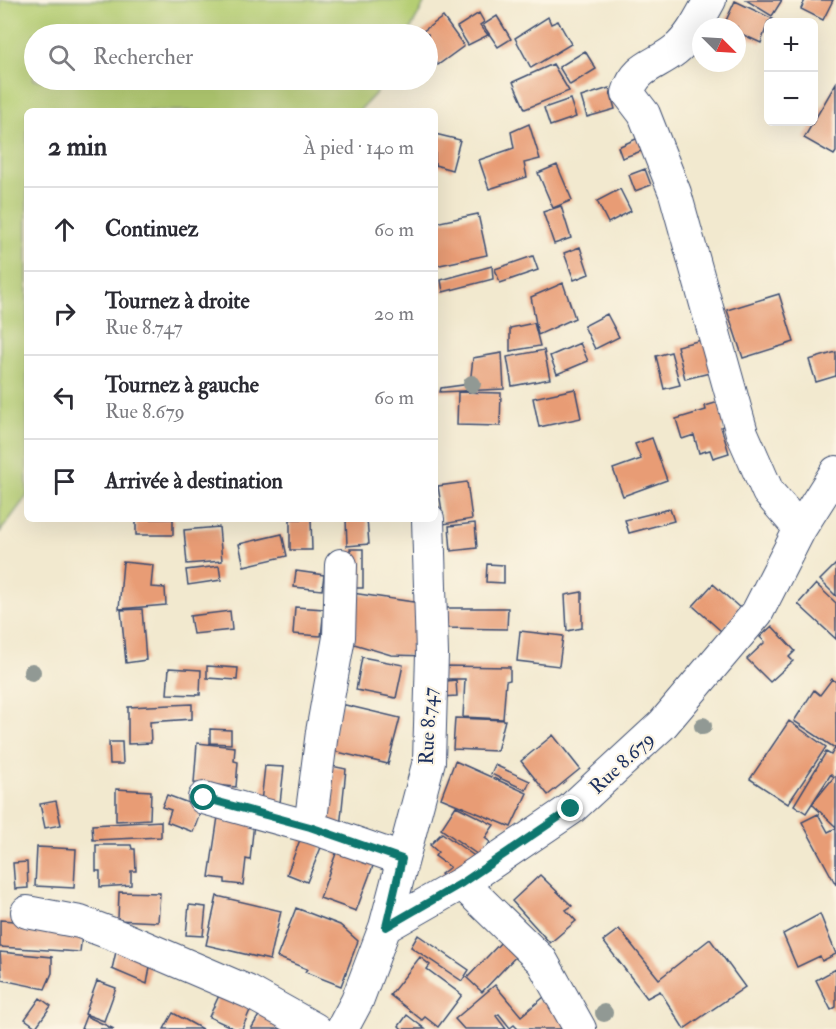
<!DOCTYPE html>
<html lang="fr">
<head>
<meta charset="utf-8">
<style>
  :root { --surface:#fff; --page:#f2f2f3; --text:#2b2b33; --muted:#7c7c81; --line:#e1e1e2 }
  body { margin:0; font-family:"IM FELL Double Pica",serif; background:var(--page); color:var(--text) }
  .controls { position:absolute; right:18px; top:18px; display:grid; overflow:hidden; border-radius:9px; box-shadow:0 6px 24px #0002 }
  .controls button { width:54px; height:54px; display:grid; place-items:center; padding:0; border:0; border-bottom:2px solid var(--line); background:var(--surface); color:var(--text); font:30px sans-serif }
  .compass { position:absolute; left:692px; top:18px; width:54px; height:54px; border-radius:50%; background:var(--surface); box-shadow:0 6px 24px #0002; rotate:114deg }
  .stop { position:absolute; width:18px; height:18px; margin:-14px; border:4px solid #0f766e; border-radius:50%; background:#fff }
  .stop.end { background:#0f766e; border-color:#fff; box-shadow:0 2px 6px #0008 }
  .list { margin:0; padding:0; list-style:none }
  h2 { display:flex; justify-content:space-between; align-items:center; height:78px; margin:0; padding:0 24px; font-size:26px }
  h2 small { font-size:20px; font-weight:400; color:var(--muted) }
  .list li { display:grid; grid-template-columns:39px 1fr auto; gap:18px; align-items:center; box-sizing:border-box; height:84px; padding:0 24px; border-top:2px solid var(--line) }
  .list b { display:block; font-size:22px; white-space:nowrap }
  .list p { margin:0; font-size:20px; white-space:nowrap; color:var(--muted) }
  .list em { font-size:20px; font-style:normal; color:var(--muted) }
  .icon { flex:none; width:33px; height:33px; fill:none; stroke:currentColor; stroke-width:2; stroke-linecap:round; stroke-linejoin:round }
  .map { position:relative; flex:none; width:836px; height:1029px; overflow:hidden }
  .search { position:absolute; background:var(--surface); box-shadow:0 6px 24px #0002; left:24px; top:24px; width:414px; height:66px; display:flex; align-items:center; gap:15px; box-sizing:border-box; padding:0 21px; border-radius:33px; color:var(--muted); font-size:22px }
  .panel { position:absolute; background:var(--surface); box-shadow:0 6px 24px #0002; left:24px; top:108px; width:414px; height:414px; border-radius:9px }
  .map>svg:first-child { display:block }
</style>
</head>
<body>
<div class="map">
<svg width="836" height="1029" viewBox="0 0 836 1029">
  <rect width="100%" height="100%" fill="#fcf5e5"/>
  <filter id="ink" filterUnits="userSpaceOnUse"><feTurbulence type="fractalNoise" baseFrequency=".0167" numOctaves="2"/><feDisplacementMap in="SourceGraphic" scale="12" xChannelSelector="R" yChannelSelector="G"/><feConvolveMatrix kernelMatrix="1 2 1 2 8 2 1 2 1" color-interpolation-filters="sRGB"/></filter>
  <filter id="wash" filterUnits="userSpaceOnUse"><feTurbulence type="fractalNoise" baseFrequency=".008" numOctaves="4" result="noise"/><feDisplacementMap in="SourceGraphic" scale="24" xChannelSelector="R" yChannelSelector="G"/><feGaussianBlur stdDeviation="1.35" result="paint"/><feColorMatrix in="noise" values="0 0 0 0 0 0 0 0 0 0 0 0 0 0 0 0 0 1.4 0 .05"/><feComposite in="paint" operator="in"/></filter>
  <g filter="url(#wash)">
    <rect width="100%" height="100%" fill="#f2e9cf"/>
    <path fill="#b5ce73" stroke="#687e68" stroke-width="1.5" d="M0,0H426L408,34H34V80H383L376,93L359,111H27V496L0,532Z"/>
    <g id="blocks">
      <path fill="#e89c75" d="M746,0H782L772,16Z
        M805,0H833L823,20L801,9Z
        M735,1L773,19L768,22L761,43L737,32V27L724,25Z
        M479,13L484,22L480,25L488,35L468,45L457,27Z
        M497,16L511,39L498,47L483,25Z
        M443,17L464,46L438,65L428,50V34H419Z
        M548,17L551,24L558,21L571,44L531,68L515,38Z
        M585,51L596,69L570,85L559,67Z
        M553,64L569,91L525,109L513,82Z
        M836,83V152L834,155L804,138Z
        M609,88L615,109L587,117L581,97Z
        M570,99L576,117L550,126L544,108Z
        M529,124L540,159L524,163L527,177L489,189L479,160L514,148L511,132Z
        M435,134L460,140L452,170L435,165Z
        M645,135L650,148L622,158L618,147Z
        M557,165L572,200L553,208L538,173Z
        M645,169L651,185L635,191L629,175Z
        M620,189L631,211L608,223L597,201Z
        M561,206L571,238L554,244L543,212Z
        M478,214L487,255L435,266V223Z
        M580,247L589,274L574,280L564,253Z
        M533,256L538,270L500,283L495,269Z
        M492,266L493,279L443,292L441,280Z
        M563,283L575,318L538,335L531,297Z
        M779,294L794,342L743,358L727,310Z
        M607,314L619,337L595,349L584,326Z
        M534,323L540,346L510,351V328Z
        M714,337L722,370L685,379L677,346Z
        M580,343L588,361L557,374L550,356Z
        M544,350L550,379L512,386L507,357Z
        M671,352L680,385L664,389L656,356Z
        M836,352V376L816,382L809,360Z
        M502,353L504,389L440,392L441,388L470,384L473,358Z
        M575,389L581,418L539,427L533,398Z
        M458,392L501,393L500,426L457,425Z
        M719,402L725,425L721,427L729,453L713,458L710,450L699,453L694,435L682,439L676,419L706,410L705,406Z
        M652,438L667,480L623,496L613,469L641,459L635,444Z
        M467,482L472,519L444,524L438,486Z
        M670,509L674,521L629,533L625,520Z
        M136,519H173V535H136Z
        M290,519H311L312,550H290Z
        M346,519H367L369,544L347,546Z
        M475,523L477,548L451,551L449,526Z
        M219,527L222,561L187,564L184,530Z
        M282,534L287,556L244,566L239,544Z
        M350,549H363V588H350Z
        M123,562L153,565L151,587L165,588L166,605L119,609Z
        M487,564L504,565V583L486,582Z
        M836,564V596L820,580Z
        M219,566L221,580L188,585L186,570Z
        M296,571L324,575L322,590L294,587Z
        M713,584L741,609L721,631L693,606Z
        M816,584L836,603V639L798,604Z
        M582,592V628L567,631L565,595Z
        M352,593L427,604L428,656L391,655L354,644Z
        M295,607L324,609L321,636L293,634Z
        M442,608H508L507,629L442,628Z
        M142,609L146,660L126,663L121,610Z
        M230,611L232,630L193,634L190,616Z
        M772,626L795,651L789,657L793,661L770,682L747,659L765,642L760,637Z
        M520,631L563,636L559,666L517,661Z
        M362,657L403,665L396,698L356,690Z
        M207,666L238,668L237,680L207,678Z
        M442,666L510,667V680L506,681L503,719L463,717L465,679H441Z
        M169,668L201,670L200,695L167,694Z
        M832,679L836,682V827L812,804L834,777L831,774L806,813L794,805L826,752L831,755L835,748L794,721L814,690L820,695Z
        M456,680L457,696L439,697L438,682Z
        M192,704V719L150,722L151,743L128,744V707Z
        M341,704L400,718L388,764L329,750Z
        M455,718L505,720L497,751L453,749Z
        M789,721L826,747L788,804L750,779Z
        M210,729L231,730V744L210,743Z
        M553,735L580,769L548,795L521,761Z
        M109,742H122L123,764H110Z
        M197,743L235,747L234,761L238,762L236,787L194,783Z
        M455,761L527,793L511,827L441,798Z
        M327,765L346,769L340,828L325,823Z
        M495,765L530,781L526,790L491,774Z
        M265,766L284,767L280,803L261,802Z
        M116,789L151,791L150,819L116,821Z
        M167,795L202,808L193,832L167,822L171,810L162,807Z
        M56,801L61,825L45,828L40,804Z
        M456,806L494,825L485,838L490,842L481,857L441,829Z
        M219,810L255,813L250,860L246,859L243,885L225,883V879L209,877Z
        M818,814L828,832L836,828V885L802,822Z
        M161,821V837L93,840L92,825Z
        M442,833L480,860L451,883L441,874L450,867L435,856L438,852L430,845Z
        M301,837L322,845L307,882L287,874Z
        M96,845H131L132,849H135L136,871H131V885L100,887V871H96Z
        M339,845L376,858L356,911L320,898Z
        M37,847L76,849L74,888L35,886Z
        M27,862L28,888L15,889L13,863Z
        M540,875L572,906L566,910L576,921L550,943L512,901Z
        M119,892L160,893L158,922L118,920Z
        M217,896L281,911L270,960L206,945Z
        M189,905L206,907L203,936L186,935Z
        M296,908L340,925L358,941L341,986L305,972L307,969L277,957Z
        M820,914L836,954L822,961L820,956L797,967L783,934Z
        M0,920L83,926L80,952L0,947Z
        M619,929L659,979L710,939L745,987L684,1029L660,991L647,998L603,941Z
        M418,935L469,970L462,981L411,947Z
        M506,937L521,951L482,992L467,978Z
        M118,943L152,956L147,984L112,969Z
        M0,952L52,957V973L45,989L2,980Z
        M420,957L430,965L427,969L462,995L438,1027L425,1017L422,1020L390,995Z
        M836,969V1007L831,1010L816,980Z
        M97,981L116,988L104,1021L85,1014Z
        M495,985L521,1016L550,992L574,1029H518L514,1025L510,1028L499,1014L496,1016L506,1029H464L455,1019Z
        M223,987L254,1001L242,1029H235L209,1017Z
        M40,998L51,1006L36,1027L25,1019Z
        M262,1010L295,1029H251Z
        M173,1013L202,1029H164Z
        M407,1015L425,1029H402L399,1026Z
        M86,1016L114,1029H81Z"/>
    </g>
  </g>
  <g filter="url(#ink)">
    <use href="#blocks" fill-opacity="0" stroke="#3b4b6f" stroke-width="1.5"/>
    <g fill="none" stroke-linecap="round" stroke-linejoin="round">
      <defs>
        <path id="minor" d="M710,0C701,16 690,39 675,50C655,66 636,66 628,93L644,114L675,193L742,433L768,492L800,529
          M341,565L339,637L322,732L310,827L402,859
          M204,798L310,827
          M462,883L542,961L580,1029
          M27,912L80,922L123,938L249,992L315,1029
          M385,927L429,761L432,654L428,519
          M342,1029L357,1001L385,927L462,883L571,809L663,724L757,613L800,529L836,472"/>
      </defs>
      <use href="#minor" stroke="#3b4b6f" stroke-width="34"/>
      <use href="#minor" stroke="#fff" stroke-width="32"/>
    </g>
    <g fill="#919994">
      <circle cx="472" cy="384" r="9"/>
      <circle cx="32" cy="672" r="9"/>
      <circle cx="703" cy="726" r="9"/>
      <circle cx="604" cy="1013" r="9"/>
    </g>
  </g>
  <g fill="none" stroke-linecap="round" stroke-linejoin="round" filter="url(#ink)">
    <path stroke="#0f766e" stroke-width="8" d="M204,798L310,827L402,859L386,927L462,883L571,809"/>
  </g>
  <g text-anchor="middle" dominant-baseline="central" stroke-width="4.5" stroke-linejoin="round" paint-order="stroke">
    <g font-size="20" fill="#1b2f5e" stroke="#fcf5e5">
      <text transform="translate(428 726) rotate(-87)">Rue 8.747</text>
      <text transform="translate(622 763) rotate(-43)">Rue 8.679</text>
    </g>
  </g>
</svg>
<div class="controls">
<button>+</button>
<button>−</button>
</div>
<svg class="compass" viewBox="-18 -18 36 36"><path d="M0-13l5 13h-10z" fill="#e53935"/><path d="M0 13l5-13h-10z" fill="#7c7c81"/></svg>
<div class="stop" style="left:204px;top:798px"></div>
<div class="stop end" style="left:571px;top:809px"></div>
<div class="search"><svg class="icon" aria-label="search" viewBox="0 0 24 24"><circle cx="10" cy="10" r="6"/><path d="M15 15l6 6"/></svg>Rechercher</div>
<section class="panel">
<h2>2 min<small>À pied · 140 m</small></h2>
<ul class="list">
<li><svg class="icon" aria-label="ahead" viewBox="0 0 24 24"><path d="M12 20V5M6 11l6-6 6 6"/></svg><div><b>Continuez</b></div><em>60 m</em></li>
<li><svg class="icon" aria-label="right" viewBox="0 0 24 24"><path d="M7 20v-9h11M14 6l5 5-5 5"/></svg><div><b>Tournez à droite</b><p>Rue 8.747</p></div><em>20 m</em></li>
<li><svg class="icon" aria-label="left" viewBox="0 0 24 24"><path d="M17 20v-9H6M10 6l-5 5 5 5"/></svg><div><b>Tournez à gauche</b><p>Rue 8.679</p></div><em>60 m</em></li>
<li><svg class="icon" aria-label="arrive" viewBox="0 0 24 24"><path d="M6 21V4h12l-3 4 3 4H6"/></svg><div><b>Arrivée à destination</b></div></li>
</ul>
</section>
</div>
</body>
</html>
